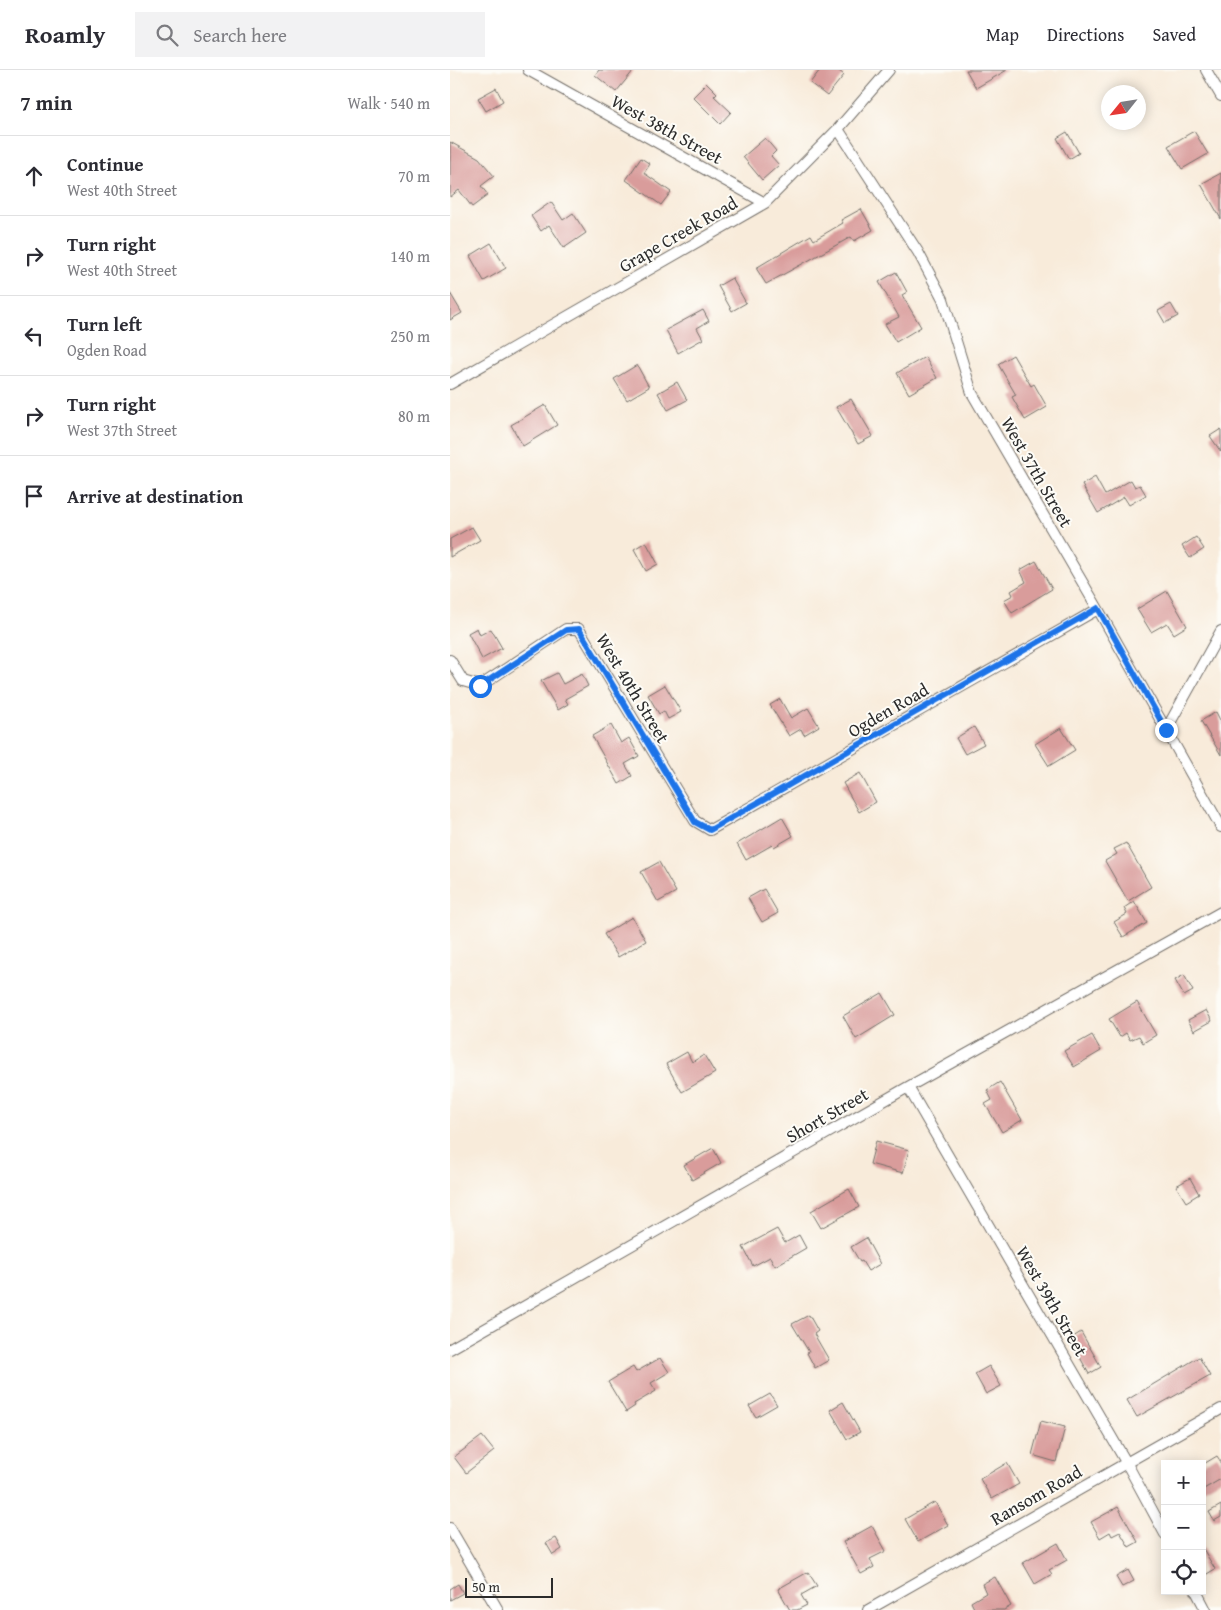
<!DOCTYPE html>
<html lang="en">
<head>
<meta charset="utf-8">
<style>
  :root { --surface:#fff; --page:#f2f2f3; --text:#2b2b33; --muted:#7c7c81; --line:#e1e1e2 }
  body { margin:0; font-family:"Gentium Book Plus",serif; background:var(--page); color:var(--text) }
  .controls { position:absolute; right:15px; bottom:15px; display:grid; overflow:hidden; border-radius:0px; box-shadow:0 2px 12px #0003 }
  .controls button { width:45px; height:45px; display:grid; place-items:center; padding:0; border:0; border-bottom:1px solid var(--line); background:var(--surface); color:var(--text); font:25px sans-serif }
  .compass { position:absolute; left:651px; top:15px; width:45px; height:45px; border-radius:50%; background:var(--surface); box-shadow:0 2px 12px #0003; rotate:240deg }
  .scale { position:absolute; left:15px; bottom:12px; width:88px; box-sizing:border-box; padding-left:5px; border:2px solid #2b2b2b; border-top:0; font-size:14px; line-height:18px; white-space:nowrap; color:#2b2b2b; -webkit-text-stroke:4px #fdfcf7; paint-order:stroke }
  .stop { position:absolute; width:15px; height:15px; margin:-11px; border:4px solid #1a73e8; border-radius:50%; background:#fff }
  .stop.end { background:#1a73e8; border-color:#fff; box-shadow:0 1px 5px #0008 }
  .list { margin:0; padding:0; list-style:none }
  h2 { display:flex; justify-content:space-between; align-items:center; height:65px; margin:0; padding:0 20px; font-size:21px }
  h2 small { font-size:16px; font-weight:400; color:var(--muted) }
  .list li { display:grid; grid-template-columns:32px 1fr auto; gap:15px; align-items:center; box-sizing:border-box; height:80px; padding:0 20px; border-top:1px solid var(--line) }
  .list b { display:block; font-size:19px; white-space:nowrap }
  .list p { margin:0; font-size:16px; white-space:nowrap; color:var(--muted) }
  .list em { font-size:16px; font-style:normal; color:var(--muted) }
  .icon { flex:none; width:28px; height:28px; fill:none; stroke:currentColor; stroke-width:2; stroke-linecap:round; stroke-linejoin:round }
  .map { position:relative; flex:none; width:771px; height:1540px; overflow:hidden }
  header { display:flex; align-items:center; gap:30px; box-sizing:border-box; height:70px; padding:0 25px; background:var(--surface); border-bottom:1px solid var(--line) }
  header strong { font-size:24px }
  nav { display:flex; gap:28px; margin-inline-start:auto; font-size:18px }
  .search { width:350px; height:45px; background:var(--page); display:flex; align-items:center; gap:12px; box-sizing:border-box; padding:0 18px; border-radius:0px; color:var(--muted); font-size:19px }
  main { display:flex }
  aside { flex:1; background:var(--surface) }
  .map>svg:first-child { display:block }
</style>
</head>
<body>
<header>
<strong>Roamly</strong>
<div class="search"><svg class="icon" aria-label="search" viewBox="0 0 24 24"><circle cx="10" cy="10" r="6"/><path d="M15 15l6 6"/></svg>Search here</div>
<nav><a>Map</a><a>Directions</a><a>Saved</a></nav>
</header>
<main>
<aside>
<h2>7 min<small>Walk · 540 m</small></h2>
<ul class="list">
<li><svg class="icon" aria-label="ahead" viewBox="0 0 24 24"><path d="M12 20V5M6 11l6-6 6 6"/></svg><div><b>Continue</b><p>West 40th Street</p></div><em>70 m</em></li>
<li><svg class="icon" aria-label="right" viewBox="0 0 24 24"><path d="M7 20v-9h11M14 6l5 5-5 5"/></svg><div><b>Turn right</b><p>West 40th Street</p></div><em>140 m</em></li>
<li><svg class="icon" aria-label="left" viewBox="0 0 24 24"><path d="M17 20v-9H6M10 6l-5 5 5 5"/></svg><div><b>Turn left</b><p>Ogden Road</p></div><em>250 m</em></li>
<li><svg class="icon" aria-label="right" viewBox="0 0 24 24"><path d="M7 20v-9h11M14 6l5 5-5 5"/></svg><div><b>Turn right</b><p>West 37th Street</p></div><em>80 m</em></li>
<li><svg class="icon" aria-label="arrive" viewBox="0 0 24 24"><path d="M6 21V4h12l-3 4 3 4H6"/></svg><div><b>Arrive at destination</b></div></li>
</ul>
</aside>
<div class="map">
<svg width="771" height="1540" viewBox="0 0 771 1540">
  <rect width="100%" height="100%" fill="#fdfcf7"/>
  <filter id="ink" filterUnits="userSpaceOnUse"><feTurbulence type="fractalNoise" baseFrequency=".02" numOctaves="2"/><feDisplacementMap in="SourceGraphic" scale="10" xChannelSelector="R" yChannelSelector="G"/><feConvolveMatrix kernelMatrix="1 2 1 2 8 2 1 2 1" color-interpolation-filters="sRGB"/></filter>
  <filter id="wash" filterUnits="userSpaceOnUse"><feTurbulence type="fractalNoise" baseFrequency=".0096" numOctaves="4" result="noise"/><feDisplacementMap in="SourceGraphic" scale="20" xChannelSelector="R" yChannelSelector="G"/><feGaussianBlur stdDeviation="1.12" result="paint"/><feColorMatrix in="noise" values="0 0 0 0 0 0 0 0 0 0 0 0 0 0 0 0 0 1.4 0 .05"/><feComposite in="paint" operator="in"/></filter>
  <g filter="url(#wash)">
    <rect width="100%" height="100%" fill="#f8ebda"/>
    <g id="blocks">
      <path fill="#d99c9b" d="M149,0H184L166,22L145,5Z
        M370,0H388L394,5L377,26L360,13Z
        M516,0H557L526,18Z
        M257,13L267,23L264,26L281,42L270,54L243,27Z
        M46,18L53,31L36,41L28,28Z
        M744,61L758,84L732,99L718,76Z
        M617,62L629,83L619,89L607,68Z
        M315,68L326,81L321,86L329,95L312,110L293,87Z
        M0,72L29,88L44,106L31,116L38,125L22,137L9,120L0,127Z
        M191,88L200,94L194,103L221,122L211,135L176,110Z
        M771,103V149L751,114Z
        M101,132L113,150L123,143L136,163L114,178L99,155L91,161L81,146Z
        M411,139L423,160L404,171L401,167L316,214L306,198L361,165L364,170L393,153L391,150Z
        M41,173L56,198L34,211L20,186Z
        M446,202L457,222L452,225L471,257L446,272L435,254L449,247L429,212Z
        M282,208L296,233L282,241L268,216Z
        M0,223L12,243L0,250Z
        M721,234L728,246L715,253L708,241Z
        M253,240L259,251L247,258L253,269L228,283L216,260Z
        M563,285L581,316L584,314L597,337L575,350L562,327L566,325L548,294Z
        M475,287L487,308L459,324L447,303Z
        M187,295L199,317L177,330L164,309Z
        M227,312L237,330L218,340L208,323Z
        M401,329L423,366L408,374L386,337Z
        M95,335L107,355L73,376L61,355Z
        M771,359V382L760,366Z
        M645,407L655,425L681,410L685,417L690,415L696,425L679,435L674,427L648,443L632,415Z
        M22,457L30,470L0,487V469Z
        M746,467L754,479L740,488L732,476Z
        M196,472L208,494L196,501L184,479Z
        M586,491L602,519L562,543L554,530L563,525L561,521L576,512L570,500Z
        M717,521L737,556L724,564L717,553L701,562L687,539Z
        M27,558L30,565L41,559L52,578L32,589L18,563Z
        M107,603L113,614L132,604L138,616L115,629L118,634L108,640L91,611Z
        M215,615L231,642L218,649L214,641L209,644L198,625Z
        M330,629L341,648L358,638L369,656L354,665L351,659L339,666L320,635Z
        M766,642L771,652V685L751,651Z
        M161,655L171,673L179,668L189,686L175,694L182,706L169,714L142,666Z
        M524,657L534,674L515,684L506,668Z
        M611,658L625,680L599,696L585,674Z
        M410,703L426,732L409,742L393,713Z
        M332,747L343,766L324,777L322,775L296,790L287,774Z
        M676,773L701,817L678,831L655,791L667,784L664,779Z
        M209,792L226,822L208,832L191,802Z
        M314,819L328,843L312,852L298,828Z
        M684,831L697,853L673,867L664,852L677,844L674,838Z
        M182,847L196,871L168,887L154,864Z
        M734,905L743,921L734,926L725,910Z
        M432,923L445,945L406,969L393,946Z
        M687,932L706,965L693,973L689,966L680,970L676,963L670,967L659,949Z
        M756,940L762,951L744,961L738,950Z
        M642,965L651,981L624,997L614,981Z
        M237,982L242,992L254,985L265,1003L232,1022L216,994Z
        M550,1012L572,1050L552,1062L535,1034L542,1030L537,1020Z
        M426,1071L459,1080L453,1103L420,1094Z
        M263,1078L271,1093L242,1110L234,1095Z
        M740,1108L749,1124L736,1132L726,1116Z
        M399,1119L409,1137L371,1158L361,1141Z
        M327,1159L335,1173L349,1165L356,1178L325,1196L320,1187L303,1196L293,1177Z
        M416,1168L430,1194L418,1201L412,1191L410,1192L401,1177Z
        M359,1245L368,1261L364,1264L379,1290L365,1298L357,1283L359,1282L342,1254Z
        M631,1262L651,1297L639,1304L620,1269Z
        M749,1287L760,1306L687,1347L677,1330Z
        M210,1288L219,1302L201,1313L206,1321L184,1334L185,1336L176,1342L158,1312L183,1297L186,1302Z
        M539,1296L551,1316L536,1324L525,1304Z
        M320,1324L327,1335L306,1347L299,1336Z
        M393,1332L410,1362L397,1369L380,1340Z
        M591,1351L615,1357L606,1392L582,1385Z
        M32,1366L44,1381L16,1403L4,1387Z
        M767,1386L771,1392V1409L752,1420V1395Z
        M557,1393L569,1414L542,1429L530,1409Z
        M485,1432L498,1455L468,1472L455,1449Z
        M771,1435V1447L764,1451L759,1442Z
        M668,1437L688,1472L679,1477L670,1462L662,1466L660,1462L650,1468L641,1452Z
        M422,1456L436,1481L420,1489L424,1497L411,1504L393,1472Z
        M106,1468L112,1479L103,1485L96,1473Z
        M608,1473L617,1490L599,1500L602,1504L585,1514L573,1493Z
        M752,1477L765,1499L752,1507Z
        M678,1500L684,1511L672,1517L666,1507Z
        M358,1502L367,1516L351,1525L357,1535L347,1540H340L328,1519Z
        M545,1507L561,1536L554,1540H525L521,1532L536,1523L532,1514Z
        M8,1514L13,1523L0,1530V1519Z"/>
    </g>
  </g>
  <g filter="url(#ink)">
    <use href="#blocks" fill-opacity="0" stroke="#736e68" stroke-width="1"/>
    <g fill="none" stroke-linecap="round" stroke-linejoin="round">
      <defs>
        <path id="minor" d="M78,0L315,133
          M756,0L771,26
          M388,59L468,182L493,229L522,323L648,539L771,757
          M0,314L315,133L388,59L439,0
          M0,590L13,611L30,616L116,559H129L245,751L260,760L648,539
          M716,660L771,561
          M458,1017L676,1392L715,1464
          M0,1279L458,1017L771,842
          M0,1458L48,1540
          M746,1521L756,1540
          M418,1540L771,1339"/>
      </defs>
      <use href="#minor" stroke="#736e68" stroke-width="12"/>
      <use href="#minor" stroke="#fff" stroke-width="10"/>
    </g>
  </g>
  <g fill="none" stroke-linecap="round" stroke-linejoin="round" filter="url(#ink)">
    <path stroke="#1a73e8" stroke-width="6" d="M30,616L116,560L129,559L245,752L260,760L648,538L716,660"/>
  </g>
  <g text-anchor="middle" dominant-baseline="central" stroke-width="4" stroke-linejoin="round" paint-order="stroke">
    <g font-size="18" fill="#2b2b2b" stroke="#fdfcf7">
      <text transform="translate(217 59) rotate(29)">West 38th Street</text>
      <text transform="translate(228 164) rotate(-30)">Grape Creek Road</text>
      <text transform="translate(587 402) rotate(60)">West 37th Street</text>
      <text transform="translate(183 618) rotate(59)">West 40th Street</text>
      <text transform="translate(438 640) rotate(-30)">Ogden Road</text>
      <text transform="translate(377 1045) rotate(-30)">Short Street</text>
      <text transform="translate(602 1231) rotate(60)">West 39th Street</text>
      <text transform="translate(586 1425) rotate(-30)">Ransom Road</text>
    </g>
  </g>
</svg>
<div class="controls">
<button>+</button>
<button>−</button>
<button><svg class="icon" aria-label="locate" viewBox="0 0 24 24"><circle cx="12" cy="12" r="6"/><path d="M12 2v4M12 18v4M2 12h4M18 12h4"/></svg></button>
</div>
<svg class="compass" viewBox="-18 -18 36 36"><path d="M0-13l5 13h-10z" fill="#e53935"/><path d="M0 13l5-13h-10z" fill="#7c7c81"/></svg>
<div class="scale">50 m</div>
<div class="stop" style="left:30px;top:616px"></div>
<div class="stop end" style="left:716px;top:660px"></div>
</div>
</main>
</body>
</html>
